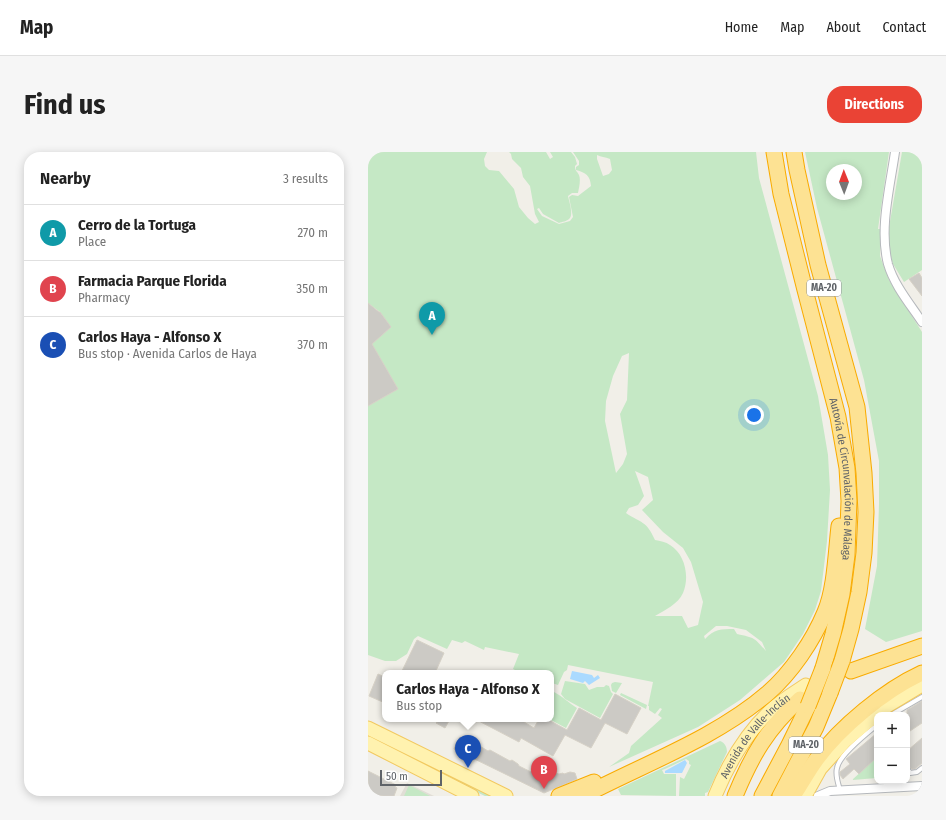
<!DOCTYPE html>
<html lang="en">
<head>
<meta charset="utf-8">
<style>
  :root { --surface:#fff; --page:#f6f6f6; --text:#222; --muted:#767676; --line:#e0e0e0; --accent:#ea4335 }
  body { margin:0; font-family:"Fira Sans Condensed",sans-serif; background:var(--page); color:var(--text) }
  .controls { position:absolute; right:12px; bottom:12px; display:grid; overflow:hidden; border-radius:8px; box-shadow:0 2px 10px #0003 }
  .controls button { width:36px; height:36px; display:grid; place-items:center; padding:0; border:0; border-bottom:1px solid var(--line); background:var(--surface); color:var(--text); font:20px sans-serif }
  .compass { position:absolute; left:458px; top:12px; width:36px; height:36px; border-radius:50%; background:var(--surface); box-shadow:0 2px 10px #0003; rotate:359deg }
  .scale { position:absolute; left:12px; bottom:10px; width:62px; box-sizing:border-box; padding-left:4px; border:2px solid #5f6368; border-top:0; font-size:11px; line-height:14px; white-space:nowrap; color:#5f6368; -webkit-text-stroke:3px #fff; paint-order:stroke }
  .you { position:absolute; left:386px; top:263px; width:14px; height:14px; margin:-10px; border:3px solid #fff; border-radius:50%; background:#1a73e8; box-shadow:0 0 0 6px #1a73e833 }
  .badge { display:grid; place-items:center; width:26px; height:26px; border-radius:50%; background:var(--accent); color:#fff; font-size:13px; font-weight:700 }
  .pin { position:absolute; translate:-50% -33px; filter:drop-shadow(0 1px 2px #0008) }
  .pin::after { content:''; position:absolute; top:21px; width:14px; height:12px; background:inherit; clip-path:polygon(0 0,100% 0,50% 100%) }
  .popup { position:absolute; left:14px; top:518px; width:172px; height:52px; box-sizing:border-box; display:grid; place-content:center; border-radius:8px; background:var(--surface); filter:drop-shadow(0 1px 3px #0005); font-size:13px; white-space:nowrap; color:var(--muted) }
  .popup b { font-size:15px; color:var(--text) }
  .popup::after { content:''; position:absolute; left:50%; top:100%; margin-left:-8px; border:8px solid transparent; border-top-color:var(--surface) }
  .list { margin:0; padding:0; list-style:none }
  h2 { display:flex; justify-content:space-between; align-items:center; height:52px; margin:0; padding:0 16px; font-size:17px }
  h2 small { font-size:13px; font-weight:400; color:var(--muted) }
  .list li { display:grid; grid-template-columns:26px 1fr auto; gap:12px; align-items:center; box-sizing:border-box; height:56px; padding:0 16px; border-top:1px solid var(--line) }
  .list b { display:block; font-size:15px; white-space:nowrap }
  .list p { margin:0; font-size:13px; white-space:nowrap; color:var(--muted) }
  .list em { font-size:13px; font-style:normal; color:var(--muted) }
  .map { position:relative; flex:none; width:554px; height:644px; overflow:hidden; border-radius:16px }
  header { display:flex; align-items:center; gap:24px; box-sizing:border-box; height:56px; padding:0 20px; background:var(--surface); border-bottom:1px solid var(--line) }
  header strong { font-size:19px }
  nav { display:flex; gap:22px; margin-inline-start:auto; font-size:14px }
  .intro { display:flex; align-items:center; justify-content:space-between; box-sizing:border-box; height:96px; padding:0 24px }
  h1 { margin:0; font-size:28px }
  .button { padding:10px 18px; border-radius:16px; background:var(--accent); color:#fff; font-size:14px; font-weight:700 }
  main { display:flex; gap:24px; padding:0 24px }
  aside { flex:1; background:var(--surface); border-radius:16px; box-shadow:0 2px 10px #0003 }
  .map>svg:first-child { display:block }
</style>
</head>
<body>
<header>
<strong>Map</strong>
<nav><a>Home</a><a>Map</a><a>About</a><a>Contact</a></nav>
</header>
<div class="intro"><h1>Find us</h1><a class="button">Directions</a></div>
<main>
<aside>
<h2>Nearby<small>3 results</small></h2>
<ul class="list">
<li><span class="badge" style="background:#0f9aa8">A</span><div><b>Cerro de la Tortuga</b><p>Place</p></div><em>270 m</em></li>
<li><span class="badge" style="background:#e0444e">B</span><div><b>Farmacia Parque Florida</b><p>Pharmacy</p></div><em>350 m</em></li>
<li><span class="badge" style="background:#1a4fb4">C</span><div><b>Carlos Haya - Alfonso X</b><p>Bus stop · Avenida Carlos de Haya</p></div><em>370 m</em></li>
</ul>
</aside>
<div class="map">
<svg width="554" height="644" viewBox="0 0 554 644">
  <rect width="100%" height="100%" fill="#f1efe8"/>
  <path fill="#e1ded6" d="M39,631L66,644H32Z"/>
  <path fill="#c5e8c5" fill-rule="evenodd" d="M0,0H119L116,7L117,14L121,18L131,19L146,37L151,55L160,66L167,72L171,70L167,62L162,34L155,25L153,16L144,7L143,2L141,0H178L182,7L185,5L182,0H203L207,5L209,12L207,14C207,19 209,19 211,23C213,28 211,36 210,41H204L200,44C201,49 206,63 201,67C199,69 194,70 191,71L175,62L171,56L169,57L174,64L191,72L202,69L205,65L201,45L204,43L210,44L223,34C222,23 218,21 208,18V15L211,13V9L205,0H388L391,26L450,244L460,303L462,338L459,389L453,439L447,458L435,482L416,510L372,548L330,575L241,615L261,601L263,594L294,566L290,563L294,557L292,556L287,562L281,558V554H280L285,530L200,513L199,518L196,520L190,533L184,531L183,532V521H153L145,517L151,502L117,495L116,498L97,489L94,491L84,488L79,497L50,484L46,487L39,502L28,509H17L0,503V254L30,237L4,192L23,175L12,160L0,151ZM229,3C233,5 237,5 242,7L244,18L241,22L235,24L229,7ZM261,201L259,248L252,262L259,302L255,312L248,321L237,269L238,249L245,224L254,204ZM267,319L280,325L285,348L274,358L295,380L315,396L323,410L335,450L330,473L320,476L314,464H287C297,458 310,452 315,441C322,425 317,402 302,393C298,390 292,389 287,388C278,368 274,372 258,361L261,356L270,353L276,344ZM348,474H359L378,478L394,490L398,499C386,486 388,486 369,482L366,477C353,477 346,477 337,487L336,484Z
    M437,0H521L510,77H513L512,104L521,128L554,180V479L518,490L497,477L509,414L511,352V309L496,228L449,56ZM464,18H488V42H464Z
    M534,0H554V118L536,130L525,112L521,98L520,81Z
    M197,529L217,532L221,538L229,535H236L238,533L241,534L243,540L245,542L232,566L197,547L193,542Z
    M247,530L254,531L248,541L244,539L243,533L244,531Z
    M186,540C194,544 201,551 209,556L198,576L181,567H183V541Z
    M253,541L279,553L278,557L252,543Z
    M0,582L125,644H117L66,620L0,586Z
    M352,589C357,591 359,595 359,600L340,640L337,641V644H311L312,625L316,627L323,613L321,612V609L318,607L297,617L294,618L296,622H308V644L253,643L250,637Z
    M509,605V626L484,628Z
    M41,633L62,644H36Z"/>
  <path fill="#aadaff" d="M204,519L224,523L226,526L230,523L232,526L221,533L217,529L215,531L202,527Z
    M317,608L319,611L314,621H297V619Z"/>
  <path fill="#cccac5" stroke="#d6d1c6" d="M551,121L554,126V144L541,127Z
    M0,151L11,160H12L23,175L4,192L30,237L0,254Z
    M49,488L76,501L67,521H33Z
    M10,522L17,525V551L1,544Z
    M247,542L273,556L259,582L237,571L223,596L197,583L185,604L153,586L151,590L107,567H151L166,576L171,567H179L199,578L211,556L233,568Z
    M554,549V571L539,581V558Z
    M73,567H82L77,576L68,571Z
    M509,581V605L491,622L486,617L475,627L472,623V620L482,612L478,607Z
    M92,585L99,589L100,587L120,599L122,598L142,609L144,608L150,612L151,614L163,620L166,618L180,625L187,621L191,622L195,621L196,622L202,620L207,621L209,627L176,641L86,597Z
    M554,586V611L547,617H544L539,612V599Z
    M0,619L28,633L27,635L29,636L26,644H3L0,643Z"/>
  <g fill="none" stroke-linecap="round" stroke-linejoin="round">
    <defs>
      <path id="service" d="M523,563L554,545
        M539,616L542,621L549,620L554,616
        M525,635V629
        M472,638C470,631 467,623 469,616C471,603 498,582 509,573"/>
      <path id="minor" d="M527,0C522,35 511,77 520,112C526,133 542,152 554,170
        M450,644L462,639L554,634"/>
      <g id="primary">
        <path d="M0,576L138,644"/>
        <path d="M0,591L104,644"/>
        <path id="s1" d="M347,644C360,612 376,584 401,560C412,549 426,541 438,533"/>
        <path d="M437,644L452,617L477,589L516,556L554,533"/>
      </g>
      <g id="motorway">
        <path id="s2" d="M406,0L413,42L437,138L470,265L479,316L481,349L479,403L474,442L465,482L455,516"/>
        <path d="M426,0L429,18L450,113L489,255L496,321L498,360L496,401L491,440L483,477L474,509"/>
        <path d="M483,519L554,494"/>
        <path d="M191,644L226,630"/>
        <path d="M215,644C276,612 348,586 400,541C423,521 445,489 457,460C467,437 468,400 471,374"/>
        <path d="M367,644C384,603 399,577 432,547"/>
        <path d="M394,644L421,593L440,554"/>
        <path d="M412,644L448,575L462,541"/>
        <path d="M425,644C433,632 440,619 448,608C472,575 517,538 554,521"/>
      </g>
    </defs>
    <use href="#service" stroke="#b5b8bc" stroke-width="6"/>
    <use href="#minor" stroke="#b5b8bc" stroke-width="10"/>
    <use href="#primary" stroke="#f2c960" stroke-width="15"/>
    <use href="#motorway" stroke="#f9ab00" stroke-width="17"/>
    <use href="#service" stroke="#fff" stroke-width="4"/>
    <use href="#minor" stroke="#fff" stroke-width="8"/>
    <use href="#primary" stroke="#fff2af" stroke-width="13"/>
    <use href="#motorway" stroke="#fde293" stroke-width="15"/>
    <defs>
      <path id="motorway-bridge" d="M462,541L474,509
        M440,554L455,516"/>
    </defs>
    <use href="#motorway-bridge" stroke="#f9ab00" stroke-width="17" stroke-linecap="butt"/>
    <use href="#motorway-bridge" stroke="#fde293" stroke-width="15"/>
  </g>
  <g text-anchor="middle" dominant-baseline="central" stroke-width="3" stroke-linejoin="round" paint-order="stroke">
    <g fill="#fff" stroke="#8f9295" stroke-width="1">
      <rect x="439" y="128" width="34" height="16" rx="3"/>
      <rect x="421" y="585" width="34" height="16" rx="3"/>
    </g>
    <g font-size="10" font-weight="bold" fill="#5f6368">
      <text x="456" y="136">MA-20</text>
      <text x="438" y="593">MA-20</text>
    </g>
    <g font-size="11" fill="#5f6368" stroke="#fff">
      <text stroke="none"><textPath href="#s2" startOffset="335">Autovía de Circunvalación de Málaga</textPath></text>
      <text stroke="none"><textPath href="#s1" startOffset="73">Avenida de Valle-Inclán</textPath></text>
    </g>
  </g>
</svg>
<div class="controls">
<button>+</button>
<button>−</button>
</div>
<svg class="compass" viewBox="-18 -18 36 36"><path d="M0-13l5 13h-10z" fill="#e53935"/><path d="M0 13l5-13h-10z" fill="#767676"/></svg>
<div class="scale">50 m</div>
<div class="you"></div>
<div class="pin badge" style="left:64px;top:183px;background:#0f9aa8">A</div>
<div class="pin badge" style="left:176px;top:637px;background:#e0444e">B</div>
<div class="pin badge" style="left:100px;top:616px;background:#1a4fb4">C</div>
<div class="popup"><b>Carlos Haya - Alfonso X</b>Bus stop</div>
</div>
</main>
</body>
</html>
